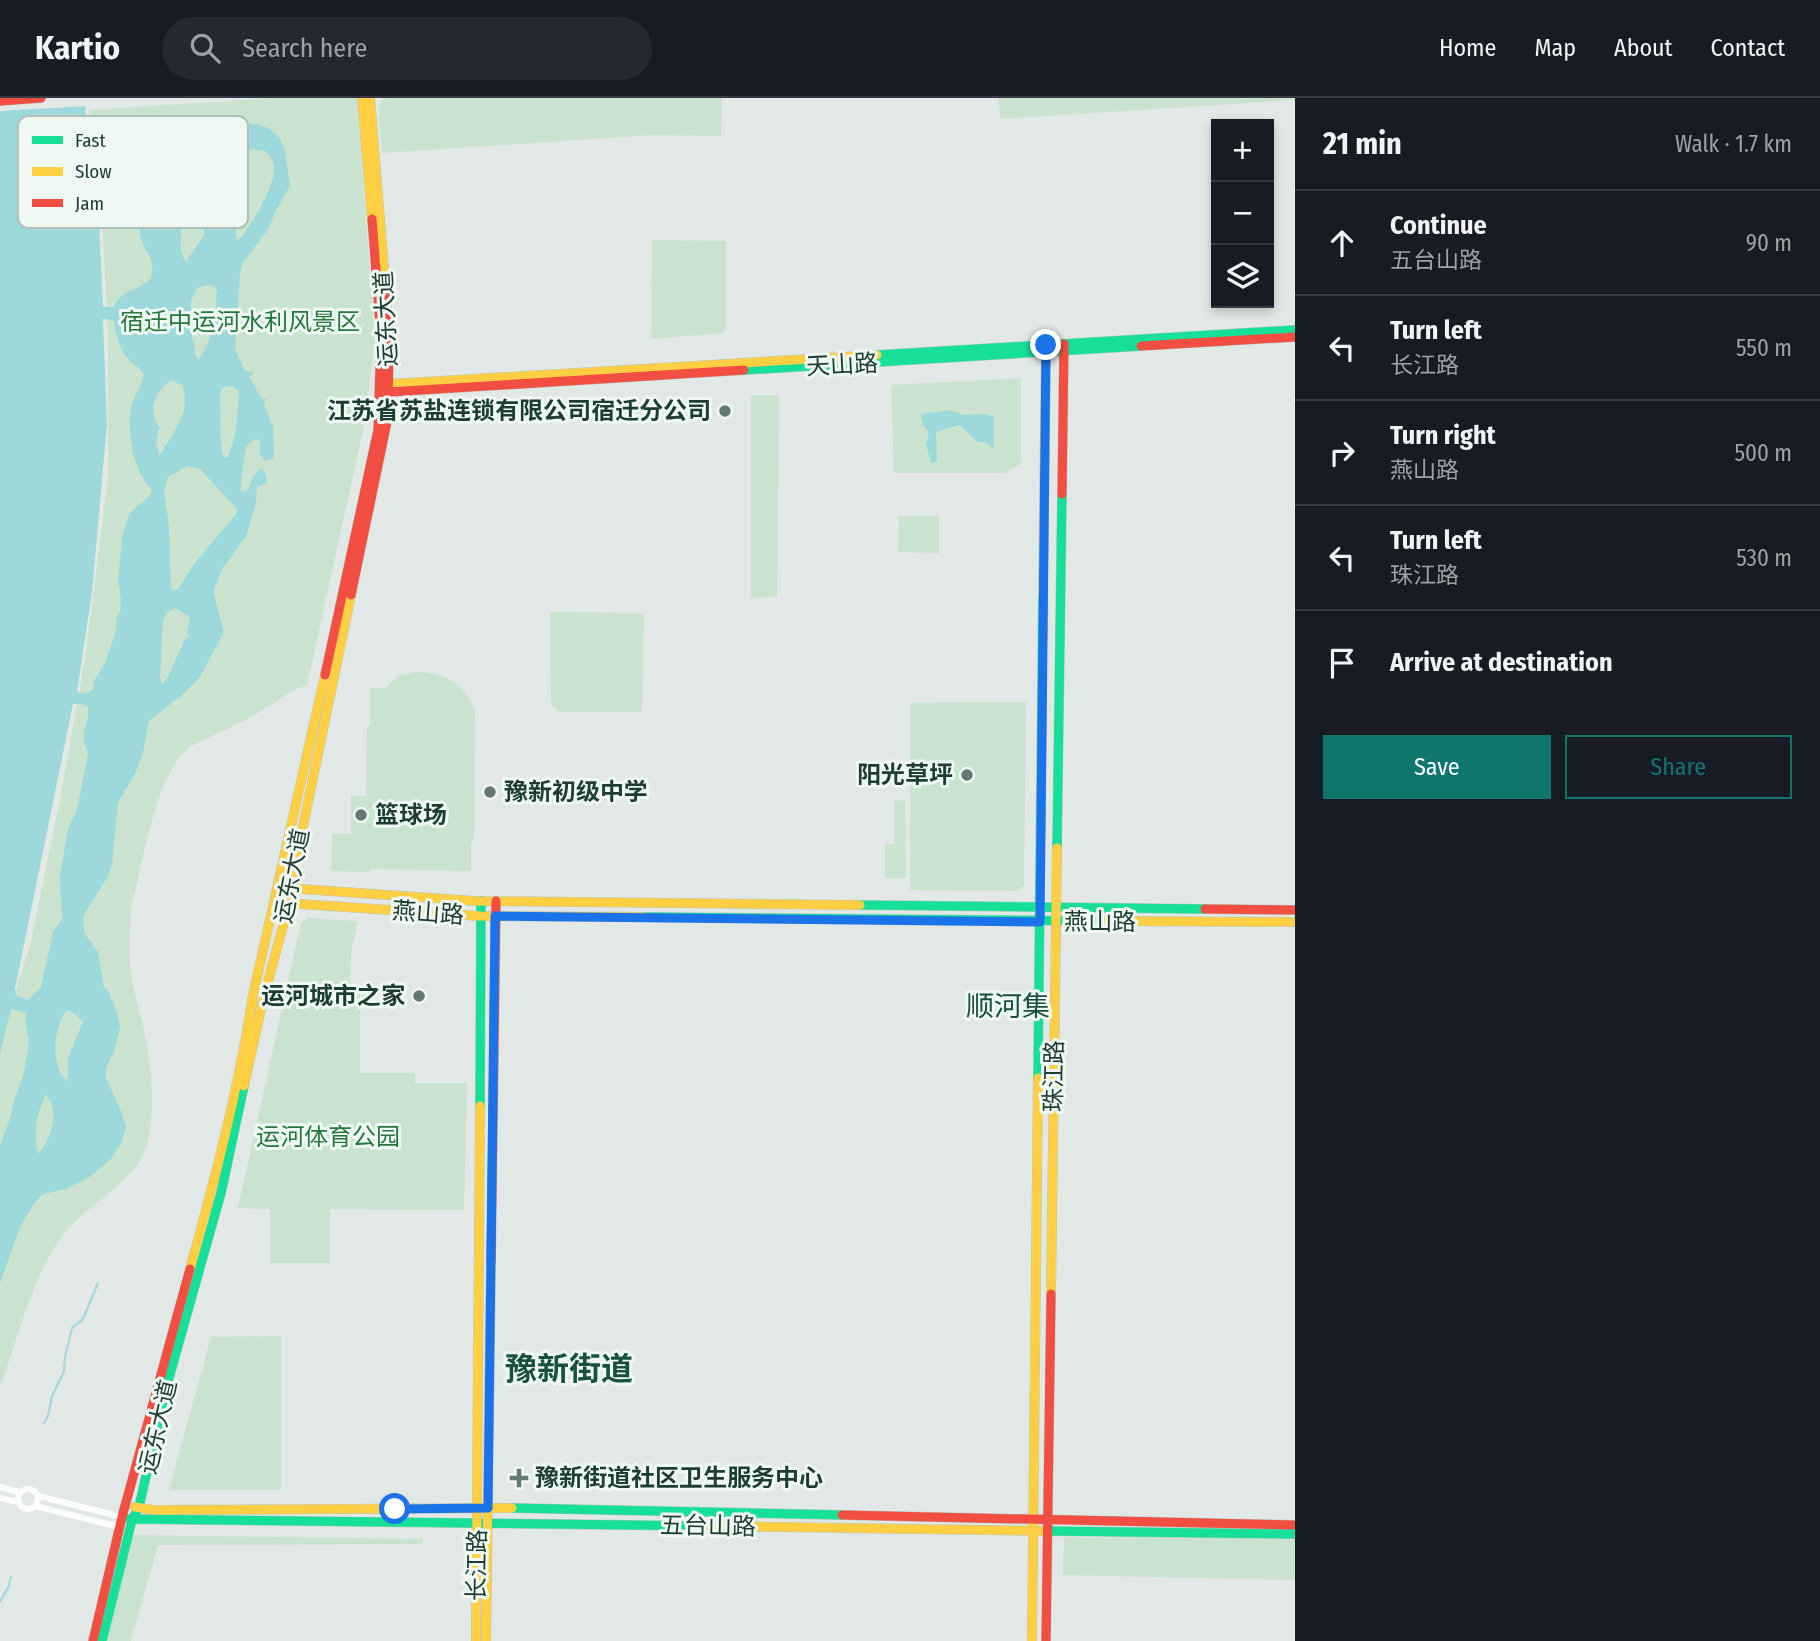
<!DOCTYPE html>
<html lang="en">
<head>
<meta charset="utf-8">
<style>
  :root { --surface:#171b24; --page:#242831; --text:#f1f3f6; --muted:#9ea1a6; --line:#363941; --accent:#0f766e }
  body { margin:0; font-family:"Fira Sans Condensed","Noto Sans SC",sans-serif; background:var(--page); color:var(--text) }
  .controls { position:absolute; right:21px; top:21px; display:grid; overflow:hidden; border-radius:0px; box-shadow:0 4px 10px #0003 }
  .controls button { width:63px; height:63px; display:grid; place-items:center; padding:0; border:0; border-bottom:2px solid var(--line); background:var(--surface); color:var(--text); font:35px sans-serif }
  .stop { position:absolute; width:21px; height:21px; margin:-16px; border:5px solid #1a73e8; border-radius:50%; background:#fff }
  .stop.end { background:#1a73e8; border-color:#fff; box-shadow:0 2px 7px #0008 }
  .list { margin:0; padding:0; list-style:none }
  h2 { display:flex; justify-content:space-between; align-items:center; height:91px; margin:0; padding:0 28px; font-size:30px }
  h2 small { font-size:23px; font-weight:400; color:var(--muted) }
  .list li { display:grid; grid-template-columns:46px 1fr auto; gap:21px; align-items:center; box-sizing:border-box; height:105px; padding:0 28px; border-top:2px solid var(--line) }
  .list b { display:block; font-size:26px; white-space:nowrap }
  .list p { margin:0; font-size:23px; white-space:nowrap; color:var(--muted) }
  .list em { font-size:23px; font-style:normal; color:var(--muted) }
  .actions { display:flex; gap:14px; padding:21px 28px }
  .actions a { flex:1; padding:16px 0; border:2px solid var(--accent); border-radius:0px; text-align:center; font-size:24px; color:var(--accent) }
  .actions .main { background:var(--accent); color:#fff }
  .icon { flex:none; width:38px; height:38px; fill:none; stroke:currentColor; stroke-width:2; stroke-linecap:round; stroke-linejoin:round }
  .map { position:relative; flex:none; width:1295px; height:1543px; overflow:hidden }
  header { display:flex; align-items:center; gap:42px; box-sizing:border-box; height:98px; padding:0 35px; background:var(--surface); border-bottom:2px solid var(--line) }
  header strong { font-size:33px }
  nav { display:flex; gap:38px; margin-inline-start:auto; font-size:24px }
  .search { width:490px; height:63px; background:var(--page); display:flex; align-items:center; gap:18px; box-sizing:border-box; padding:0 24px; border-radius:38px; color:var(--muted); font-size:26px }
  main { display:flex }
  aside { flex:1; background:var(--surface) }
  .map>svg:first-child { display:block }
</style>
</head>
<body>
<header>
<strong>Kartio</strong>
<div class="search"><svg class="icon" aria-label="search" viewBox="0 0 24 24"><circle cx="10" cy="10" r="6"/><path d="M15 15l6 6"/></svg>Search here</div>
<nav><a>Home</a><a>Map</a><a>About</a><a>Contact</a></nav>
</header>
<main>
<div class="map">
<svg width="1295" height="1543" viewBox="0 0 1295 1543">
  <rect width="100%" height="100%" fill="#e2e8e5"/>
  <path fill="#c9e3ce" d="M275,0H357L375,243L363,333L307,587L294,592L246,622L191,648C156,672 142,768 131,810C130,832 128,853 131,874C133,895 141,916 145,937C152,970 155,1010 148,1043C142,1077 96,1102 74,1125C35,1163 19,1238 0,1289V956L10,911L31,844L60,701L85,561L108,381V237L98,38L90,22L89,12Z
    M392,0H722L721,38L653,37L382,55L379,23V8L383,1Z
    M998,0H1295V2L1001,21Z
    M652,142L726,143V229L723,235L651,241Z
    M1021,280V365L1005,375H894L891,287Z
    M751,297H779L777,499L751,500Z
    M899,418H939V455L898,454Z
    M550,514L644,515L642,614H560L552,608L551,603Z
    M415,574C444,574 464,585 475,613L474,742L471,745V773L371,771L370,774L331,773L332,736H351V698H366L367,629L370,628V590H385L398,578Z
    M1026,604L1024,788L1017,793L910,792V605Z
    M905,702L906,780H885V746H894V703Z
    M308,820L358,823L351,855L350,890H360V975H415V985H467L464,1112L330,1111V1165H270V1111L238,1110L301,825Z
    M281,1238V1392H169L211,1239Z
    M128,1437L422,1441L423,1446L158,1447L131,1543H101Z
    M1194,1439L1295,1441V1482L1063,1477L1064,1440Z"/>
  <path fill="#9dd9db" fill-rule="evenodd" d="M0,0H85L86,21L95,38L103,209H114C120,192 137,193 150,182C158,158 143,156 140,136C140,130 140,120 141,114C145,82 163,65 162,30L164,27C204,7 191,72 190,93L193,100H200L206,93L214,78L221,54L222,29L235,25L256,26L268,30L279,39L285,52L290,88L275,114L269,130L242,166L240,177L235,251L245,273L253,274L254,276L249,278L261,300L266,301L264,307L273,328L274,360L265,363L260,357V342L255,341C252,343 248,346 246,350C245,353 240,390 241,393L248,392L253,378L261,370L265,375L267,385L257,389L256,406L246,438L223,470L215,488L214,496L224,534L200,579L181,598L149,623L143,655L135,676L118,704L112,767L108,778L84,817L83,825L85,836L98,854L104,889L109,895L117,914L120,928L115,951L106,970V980L121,1013L126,1029L122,1044L111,1061L91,1078L66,1091L43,1096L35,1104L21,1127L0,1185V1047L11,1018L14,1003L24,975L29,944L26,928V914L11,911L0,956ZM248,51L265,53C271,59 275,64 274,73C274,88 249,134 237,143L235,134L237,128C238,110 235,64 248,51ZM196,122L204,129V137L186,164C179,154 181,143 181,131L189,123ZM209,187L214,188L217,193C215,220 214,241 198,262L195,256L194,243L192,241L191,203L197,190ZM103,221L114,222C114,234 120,251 128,261C134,268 140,268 144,278C141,289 133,298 131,309C127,337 133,373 152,392L150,397L130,415L123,434L118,482L121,501L120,514L117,517L116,533L106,563L94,583L93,592L84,596L77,594L92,494L107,326ZM171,282L182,287C193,313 172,336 160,357C155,351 156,336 160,329C146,314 156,292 171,282ZM231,288L239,293L236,334L228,359H224L221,350L220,296L223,289ZM188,368L200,371L237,411V415L194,466L178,491L171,492L169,427L164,395L168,379ZM176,510L190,519L187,537L192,536L185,541L167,581L162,586L160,579L163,522L167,514ZM73,606H82L88,609V621L84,633V645L88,653L87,662L77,711L68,731L60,778L62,821L53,834L41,889L28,902L16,897L15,891ZM67,912L72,914L83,924L68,960V983C49,970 54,928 67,912ZM46,997C61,1014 51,1041 38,1056C33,1035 36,1016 46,997Z
    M950,312L963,317L986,316L994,319V351L985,344H978L959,327L936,334L937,364L931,365L926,346L929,336L922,324L921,316Z"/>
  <path fill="#e2e8e5" d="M0,0H89V8L0,13Z"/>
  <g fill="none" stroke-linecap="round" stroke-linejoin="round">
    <path stroke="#9dd9db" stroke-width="2" d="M44,1325L48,1318L52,1298L64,1273L65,1259L72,1230L83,1221L98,1185
      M0,1504L9,1488L11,1479"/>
    <defs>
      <path id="fast" d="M877,257L1295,232
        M744,272L1141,248
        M1057,750L1062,396
        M860,807L1205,811
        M644,819L1103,823
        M1038,980L1043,499
        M480,1008L481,803
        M512,1410L842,1417
        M130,1421L708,1428
        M1046,1433L1295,1436
        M102,1543L132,1422L139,1409L165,1294L221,1095L244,988"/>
      <path id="slow" d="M362,0L372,121
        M370,0L385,183
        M389,286L877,257
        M1043,499L1046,247
        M286,790L475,803L860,807
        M285,805L480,818L644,819
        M1103,823L1295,824
        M244,988L263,902L289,806L290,791L351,497
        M190,1171C215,1081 239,990 253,897L325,577
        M1051,1196L1057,750
        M135,1409L154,1412L512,1410
        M708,1428L1046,1433
        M476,1543L480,1008
        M486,1543L491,1164
        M1032,1543L1038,980"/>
      <path id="jam" d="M0,3L41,0
        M1141,248L1295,239
        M389,294L744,272
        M1062,396L1064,246
        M351,497L388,319L389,238L385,183
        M325,577L378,332L381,239L372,121
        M1205,811L1295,812
        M491,1164L496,803
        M842,1417L1295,1427
        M93,1543L122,1419L190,1171
        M1046,1543L1051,1196"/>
    </defs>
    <use href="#fast" stroke="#bbc5c0" stroke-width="10"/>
    <use href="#slow" stroke="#bbc5c0" stroke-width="10"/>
    <use href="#jam" stroke="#bbc5c0" stroke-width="10"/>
    <path stroke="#fbfcfb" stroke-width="6" d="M0,1389L19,1394
      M18 1401a10 10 0 1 1 20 0a10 10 0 1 1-20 0Z
      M38,1398L122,1419
      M0,1400L18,1404
      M35,1408L119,1429"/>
    <use href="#fast" stroke="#16e098" stroke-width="9"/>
    <use href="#slow" stroke="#ffcf43" stroke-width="9"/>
    <use href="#jam" stroke="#f24e42" stroke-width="9"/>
  </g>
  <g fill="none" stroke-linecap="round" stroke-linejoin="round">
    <path stroke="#1a73e8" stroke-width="9" d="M395,1411L488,1410L495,818L1040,824L1046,247"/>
  </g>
  <g fill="#637971" stroke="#eff8f3" stroke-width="2.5">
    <circle cx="725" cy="313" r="7"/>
    <circle cx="967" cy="677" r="7"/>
    <circle cx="490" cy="694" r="7"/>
    <circle cx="361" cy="717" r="7"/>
    <circle cx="419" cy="898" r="7"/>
    <path d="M515.5 1369.5h7v7h7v7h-7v7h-7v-7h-7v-7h7z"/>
  </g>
  <g text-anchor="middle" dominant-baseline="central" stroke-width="6" stroke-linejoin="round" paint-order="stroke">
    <g font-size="24" fill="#1e3d32" stroke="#eff8f3">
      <text transform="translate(386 221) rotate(-93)">运东大道</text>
      <text transform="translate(842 267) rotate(-3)">天山路</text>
      <text transform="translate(292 778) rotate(-79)">运东大道</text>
      <text transform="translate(428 815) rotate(4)">燕山路</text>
      <text x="1100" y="824">燕山路</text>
      <text transform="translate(1054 978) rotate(-89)">珠江路</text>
      <text transform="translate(158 1329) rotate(-77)">运东大道</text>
      <text transform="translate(708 1428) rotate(1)">五台山路</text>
      <text transform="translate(477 1467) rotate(-89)">长江路</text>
    </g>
    <g font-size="24" fill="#24783c" stroke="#eff8f3">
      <text x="240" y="224">宿迁中运河水利风景区</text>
      <text x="328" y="1039">运河体育公园</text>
    </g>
    <g font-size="24" font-weight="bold" fill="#1e3d32" stroke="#eff8f3" text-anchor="end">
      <text x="711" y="313">江苏省苏盐连锁有限公司宿迁分公司</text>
      <text x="953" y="677">阳光草坪</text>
      <text x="504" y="694" text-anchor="start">豫新初级中学</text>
      <text x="375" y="717" text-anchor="start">篮球场</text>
      <text x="405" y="898">运河城市之家</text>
      <text x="535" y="1380" text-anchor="start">豫新街道社区卫生服务中心</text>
    </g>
    <g font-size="28" fill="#18513d" stroke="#eff8f3">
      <text x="1008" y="908">顺河集</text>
    </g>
    <g font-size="32" font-weight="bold" fill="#18513d" stroke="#eff8f3">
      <text x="569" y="1271">豫新街道</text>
    </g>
  </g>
  <rect x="18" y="18" width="230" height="112" rx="10" fill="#eff8f3" stroke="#b0c0b9" stroke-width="2"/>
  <rect x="32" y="38" width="31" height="8" fill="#16e098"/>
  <rect x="32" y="69" width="31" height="9" fill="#ffcf43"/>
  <rect x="32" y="101" width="31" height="8" fill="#f24e42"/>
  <g font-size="19" fill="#1e3d32">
    <text x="75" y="49">Fast</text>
    <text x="75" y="80">Slow</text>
    <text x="75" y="112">Jam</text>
  </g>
</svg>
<div class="controls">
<button>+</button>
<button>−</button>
<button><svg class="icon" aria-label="layers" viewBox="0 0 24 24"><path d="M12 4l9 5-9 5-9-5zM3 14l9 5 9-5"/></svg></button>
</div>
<div class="stop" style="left:395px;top:1411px"></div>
<div class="stop end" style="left:1046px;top:247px"></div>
</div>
<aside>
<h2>21 min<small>Walk · 1.7 km</small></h2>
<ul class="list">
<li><svg class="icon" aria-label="ahead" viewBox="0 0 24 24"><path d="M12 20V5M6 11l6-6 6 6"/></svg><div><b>Continue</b><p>五台山路</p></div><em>90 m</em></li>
<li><svg class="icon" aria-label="left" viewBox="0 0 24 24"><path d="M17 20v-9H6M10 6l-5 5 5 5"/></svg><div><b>Turn left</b><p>长江路</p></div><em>550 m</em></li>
<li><svg class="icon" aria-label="right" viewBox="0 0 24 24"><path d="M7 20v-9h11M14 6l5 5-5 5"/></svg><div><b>Turn right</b><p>燕山路</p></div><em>500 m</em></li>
<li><svg class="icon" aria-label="left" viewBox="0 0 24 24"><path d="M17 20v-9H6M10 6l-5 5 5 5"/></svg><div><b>Turn left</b><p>珠江路</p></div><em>530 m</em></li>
<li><svg class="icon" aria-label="arrive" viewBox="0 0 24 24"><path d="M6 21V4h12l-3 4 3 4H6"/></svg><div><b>Arrive at destination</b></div></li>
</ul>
<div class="actions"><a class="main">Save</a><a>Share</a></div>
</aside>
</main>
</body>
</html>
